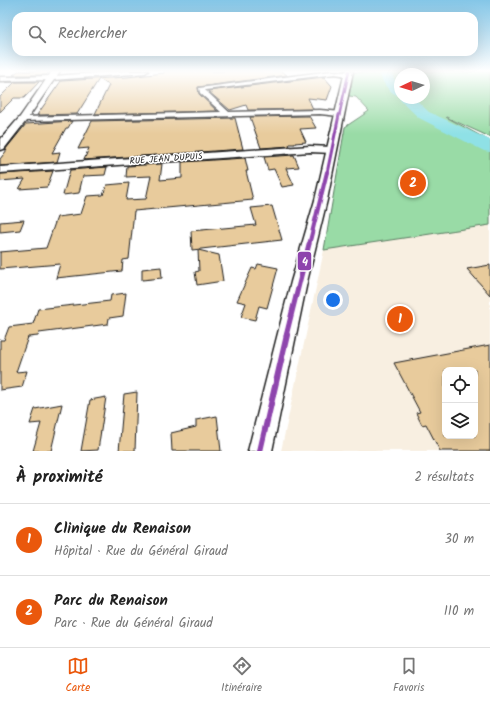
<!DOCTYPE html>
<html lang="fr">
<head>
<meta charset="utf-8">
<style>
  :root { --surface:#fff; --page:#f2f2f2; --text:#222; --muted:#767676; --line:#e0e0e0; --accent:#ea580c }
  body { margin:0; font-family:Kalam,sans-serif; background:var(--page); color:var(--text) }
  .controls { position:absolute; right:12px; bottom:12px; display:grid; overflow:hidden; border-radius:8px; box-shadow:0 4px 16px #0002 }
  .controls button { width:36px; height:36px; display:grid; place-items:center; padding:0; border:0; border-bottom:1px solid var(--line); background:var(--surface); color:var(--text); font:20px sans-serif }
  .compass { position:absolute; left:394px; top:68px; width:36px; height:36px; border-radius:50%; background:var(--surface); box-shadow:0 4px 16px #0002; rotate:266deg }
  .you { position:absolute; left:333px; top:300px; width:14px; height:14px; margin:-10px; border:3px solid #fff; border-radius:50%; background:#1a73e8; box-shadow:0 0 0 6px #1a73e833 }
  .badge { display:grid; place-items:center; width:26px; height:26px; border-radius:50%; background:var(--accent); color:#fff; font-size:13px; font-weight:700 }
  .pin { position:absolute; translate:-50% -50%; border:2px solid #fff; box-shadow:0 1px 4px #0006 }
  .list { margin:0; padding:0; list-style:none }
  h2 { display:flex; justify-content:space-between; align-items:center; height:52px; margin:0; padding:0 16px; font-size:17px }
  h2 small { font-size:13px; font-weight:400; color:var(--muted) }
  .list li { display:grid; grid-template-columns:26px 1fr auto; gap:12px; align-items:center; box-sizing:border-box; height:72px; padding:0 16px; border-top:1px solid var(--line) }
  .list b { display:block; font-size:15px; white-space:nowrap }
  .list p { margin:0; font-size:13px; white-space:nowrap; color:var(--muted) }
  .list em { font-size:13px; font-style:normal; color:var(--muted) }
  .icon { flex:none; width:22px; height:22px; fill:none; stroke:currentColor; stroke-width:2; stroke-linecap:round; stroke-linejoin:round }
  .map { position:relative; flex:none; width:490px; height:451px; overflow:hidden }
  .search { position:absolute; background:var(--surface); box-shadow:0 4px 16px #0002; left:12px; right:12px; top:12px; height:44px; display:flex; align-items:center; gap:10px; box-sizing:border-box; padding:0 14px; border-radius:12px; color:var(--muted); font-size:15px }
  .sheet { height:196px; background:var(--surface) }
  nav { display:flex; justify-content:space-around; align-items:center; box-sizing:border-box; height:56px; border-top:1px solid var(--line); background:var(--surface); font-size:11px; color:var(--muted) }
  nav a { display:grid; justify-items:center; gap:2px }
  nav .on { color:var(--accent) }
  .map>svg:first-child { display:block }
</style>
</head>
<body>
<div class="map">
<svg width="490" height="451" viewBox="0 0 490 451">
  <rect width="100%" height="100%" fill="#fff"/>
  <filter id="ink" filterUnits="userSpaceOnUse"><feTurbulence type="fractalNoise" baseFrequency=".025" numOctaves="2"/><feDisplacementMap in="SourceGraphic" scale="8" xChannelSelector="R" yChannelSelector="G"/><feConvolveMatrix kernelMatrix="1 2 1 2 8 2 1 2 1" color-interpolation-filters="sRGB"/></filter>
  <g filter="url(#ink)">
    <path fill="#f8efe1" fill-rule="evenodd" d="M490,225V451H281L324,250ZM445,370H475V436H445Z"/>
    <path fill="#99dba6" stroke="#5a7c61" fill-rule="evenodd" d="M377,71H490V137L446,117L490,141V225L324,250L345,127L369,111L356,97L343,95L355,72L374,73ZM400,74H424V98H400Z"/>
    <g fill="none" stroke-linecap="round" stroke-linejoin="round">
      <path fill="#8fe1e6" fill-rule="evenodd" d="M380,71H392L394,79L400,85V96C390,94 380,81 380,71Z
        M400,97V98H414L429,112L490,140V152L484,151L419,118L401,101L399,98Z"/>
    </g>
    <path fill="#e8cb9c" stroke="#1c1c1c" fill-rule="evenodd" d="M18,71H50L46,75H13Z
      M164,71H276L283,72L287,75L198,87L199,94L217,111L95,114L109,85L99,79L77,114L37,115L61,81L127,77L164,73Z
      M324,77L332,86L327,100L308,98L313,109L248,110L246,105L230,110L208,91Z
      M5,82H39L24,98H14L0,112V97L15,82Z
      M309,116L316,128L300,129L306,142L295,143V144H289L290,146L261,148L250,117Z
      M235,118L243,149L84,160L89,148L78,149L92,121Z
      M72,121L68,128H66L52,153L60,152L57,162L0,166V159L7,150H5L26,124Z
      M294,155L299,167L286,168L294,185L282,187L274,169L268,170L264,157Z
      M245,158L248,171H246L253,200L134,211L129,259L123,260L122,271L56,278L60,264L0,269V252L46,248L57,217L81,214L87,196L103,195L107,185L129,183L126,200L146,199L151,176L126,177L127,166L162,164L160,180L182,178V162Z
      M107,167L105,175L83,176L79,193L63,195L70,170Z
      M53,171L47,187L19,189L25,179L0,181V174Z
      M272,206L282,240L192,250L191,231L256,225L251,208Z
      M24,220L20,230L0,232V222Z
      M198,250L219,255L223,281L197,285L195,272L199,271Z
      M258,264L278,268L267,308L259,306L255,320L241,317L246,303L237,301L252,268L256,269Z
      M490,265V295L467,269Z
      M161,267L162,278L142,280V269Z
      M126,293L123,316L109,318L108,324L39,333L38,336L28,337L16,372L27,371L22,387L0,390V340H4L9,327L33,324L38,309L110,301L111,295Z
      M490,345V451H440L426,424L422,425L416,413L420,412L394,363ZM445,370H475V436H445Z
      M137,392L135,451H119L124,394Z
      M106,397L98,450L81,451L90,400Z
      M62,404L51,451H33L41,423L30,424L35,409Z
      M217,416L221,451H172L171,433L196,427V420Z"/>
    <g fill="none" stroke-linecap="round" stroke-linejoin="round">
      <defs>
        <path id="minor" d="M124,71H148L145,73L52,80L0,81V77L52,76Z
          M331,71L348,72L351,74L348,76L335,74L205,90L229,112L320,110L342,112V116H339L320,114L23,121L19,119L23,117L221,112L200,93L199,88Z
          M310,146L332,147L336,150L332,153L310,152L0,173V167Z"/>
        <path id="tertiary" d="M52,71H60L26,121L4,149L0,150V140L20,117Z
          M345,71H353L327,200L307,282L272,451H248L291,282L315,200Z"/>
      </defs>
      <use href="#minor" stroke="#1c1c1c" stroke-width="3"/>
      <use href="#tertiary" stroke="#1c1c1c" stroke-width="3"/>
      <use href="#minor" fill="#fff" fill-rule="evenodd"/>
      <use href="#tertiary" fill="#fff" fill-rule="evenodd"/>
      <defs>
        <path id="bus-1-far4" d="M339,116L349,71"/>
        <path id="bus-1-far3" d="M327,173L339,115"/>
        <path id="bus-1-far2" d="M309,245L327,172"/>
        <path id="bus-1-far1" d="M286,336L309,244"/>
        <path id="bus-1" d="M260,451L287,335"/>
      </defs>
      <use href="#bus-1-far4" stroke="#fff" stroke-width="4.5"/>
      <use href="#bus-1-far3" stroke="#fff" stroke-width="5"/>
      <use href="#bus-1-far2" stroke="#fff" stroke-width="7"/>
      <use href="#bus-1-far1" stroke="#fff" stroke-width="8"/>
      <use href="#bus-1" stroke="#fff" stroke-width="9"/>
      <use href="#bus-1-far4" stroke="#8e44ad" stroke-width="2.5"/>
      <use href="#bus-1-far3" stroke="#8e44ad" stroke-width="3"/>
      <use href="#bus-1-far2" stroke="#8e44ad" stroke-width="4"/>
      <use href="#bus-1-far1" stroke="#8e44ad" stroke-width="5"/>
      <use href="#bus-1" stroke="#8e44ad" stroke-width="6"/>
    </g>
  </g>
  <linearGradient id="sky" x2="0" y2="1"><stop stop-color="#84c6e7"/><stop offset="0.53" stop-color="#fff"/><stop offset="1" stop-color="#fff" stop-opacity="0"/></linearGradient>
  <rect width="490" height="134" fill="url(#sky)"/>
  <g text-anchor="middle" dominant-baseline="central" stroke-width="3" stroke-linejoin="round" paint-order="stroke">
    <g font-size="9" fill="#1c1c1c" stroke="#fff">
      <text transform="translate(166 159) rotate(-4)">RUE JEAN DUPUIS</text>
    </g>
  </g>
  <rect stroke="#fff" stroke-width="1.5" x="297" y="251" width="15" height="20" rx="4" fill="#8e44ad"/>
  <g font-size="11" text-anchor="middle" font-weight="bold" fill="#fff">
    <text x="305" y="265">4</text>
  </g>
</svg>
<div class="controls">
<button><svg class="icon" aria-label="locate" viewBox="0 0 24 24"><circle cx="12" cy="12" r="6"/><path d="M12 2v4M12 18v4M2 12h4M18 12h4"/></svg></button>
<button><svg class="icon" aria-label="layers" viewBox="0 0 24 24"><path d="M12 4l9 5-9 5-9-5zM3 14l9 5 9-5"/></svg></button>
</div>
<svg class="compass" viewBox="-18 -18 36 36"><path d="M0-13l5 13h-10z" fill="#e53935"/><path d="M0 13l5-13h-10z" fill="#767676"/></svg>
<div class="you"></div>
<div class="pin badge" style="left:400px;top:319px">1</div>
<div class="pin badge" style="left:413px;top:183px">2</div>
<div class="search"><svg class="icon" aria-label="search" viewBox="0 0 24 24"><circle cx="10" cy="10" r="6"/><path d="M15 15l6 6"/></svg>Rechercher</div>
</div>
<section class="sheet">
<h2>À proximité<small>2 résultats</small></h2>
<ul class="list">
<li><span class="badge">1</span><div><b>Clinique du Renaison</b><p>Hôpital · Rue du Général Giraud</p></div><em>30 m</em></li>
<li><span class="badge">2</span><div><b>Parc du Renaison</b><p>Parc · Rue du Général Giraud</p></div><em>110 m</em></li>
</ul>
</section>
<nav>
<a class="on"><svg class="icon" aria-label="map" viewBox="0 0 24 24"><path d="M3 6l6-2 6 2 6-2v14l-6 2-6-2-6 2zM9 4v14M15 6v14"/></svg>Carte</a>
<a><svg class="icon" aria-label="directions" viewBox="0 0 24 24"><path d="M12 3l9 9-9 9-9-9zM9 14v-3h6M13 9l2 2-2 2"/></svg>Itinéraire</a>
<a><svg class="icon" aria-label="saved" viewBox="0 0 24 24"><path d="M7 4h10v16l-5-4-5 4z"/></svg>Favoris</a>
</nav>
</body>
</html>
